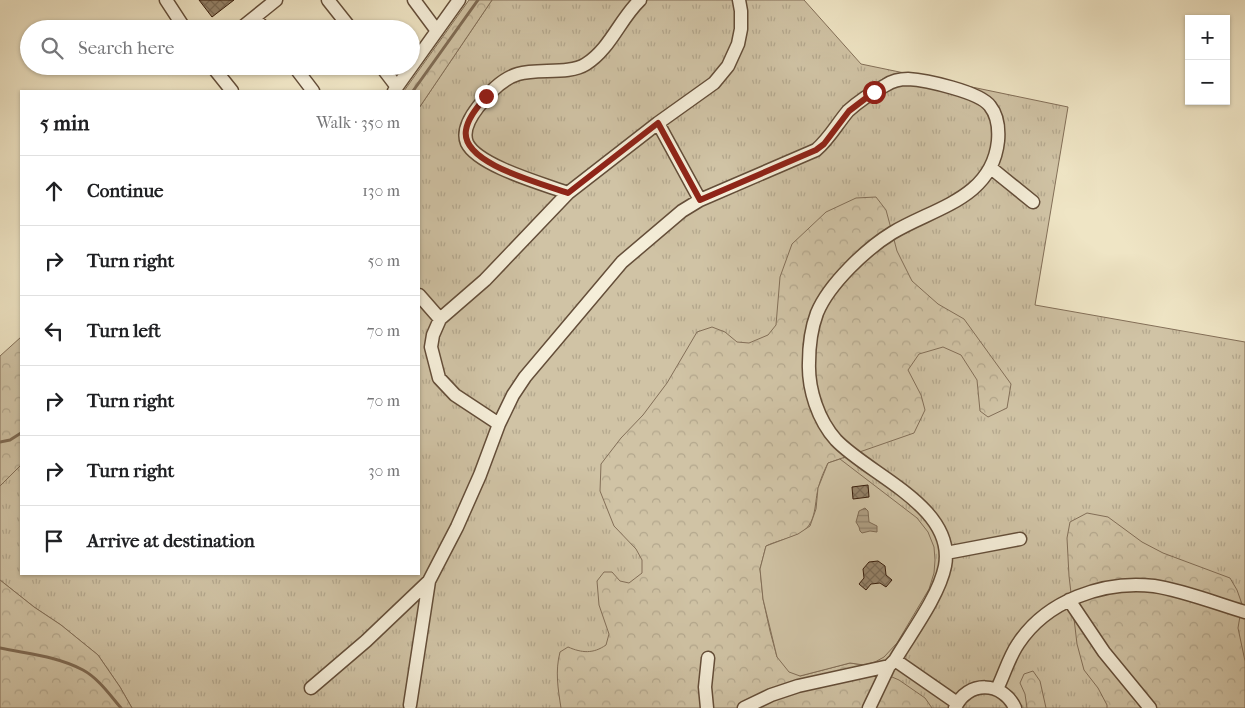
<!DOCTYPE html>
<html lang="en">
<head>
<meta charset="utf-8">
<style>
  :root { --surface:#fff; --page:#f6f6f6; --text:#202124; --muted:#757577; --line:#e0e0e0 }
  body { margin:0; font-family:"IM FELL French Canon",serif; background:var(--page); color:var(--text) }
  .controls { position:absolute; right:15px; top:15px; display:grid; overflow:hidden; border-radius:0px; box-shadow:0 1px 4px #0004 }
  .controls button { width:45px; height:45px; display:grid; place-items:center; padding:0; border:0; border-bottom:1px solid var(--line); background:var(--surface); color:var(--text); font:25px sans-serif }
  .stop { position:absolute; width:15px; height:15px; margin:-11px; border:4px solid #8f2418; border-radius:50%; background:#fff }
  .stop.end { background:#8f2418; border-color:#fff; box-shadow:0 1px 5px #0008 }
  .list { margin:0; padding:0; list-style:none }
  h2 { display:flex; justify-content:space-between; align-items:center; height:65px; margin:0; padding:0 20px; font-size:21px }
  h2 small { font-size:16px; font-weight:400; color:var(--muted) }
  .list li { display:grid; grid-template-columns:32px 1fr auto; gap:15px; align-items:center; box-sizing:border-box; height:70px; padding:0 20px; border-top:1px solid var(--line) }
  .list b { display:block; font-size:19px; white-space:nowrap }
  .list em { font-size:16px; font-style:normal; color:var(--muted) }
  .icon { flex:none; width:28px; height:28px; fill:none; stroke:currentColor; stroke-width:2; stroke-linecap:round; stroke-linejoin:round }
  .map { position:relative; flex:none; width:1245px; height:708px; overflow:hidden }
  .search { position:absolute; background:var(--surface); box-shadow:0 1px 4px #0004; left:20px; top:20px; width:400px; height:55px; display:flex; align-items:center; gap:12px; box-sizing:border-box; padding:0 18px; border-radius:28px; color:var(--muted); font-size:19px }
  .panel { position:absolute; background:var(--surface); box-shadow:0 1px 4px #0004; left:20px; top:90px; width:400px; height:485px; border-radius:0px }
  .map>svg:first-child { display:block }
</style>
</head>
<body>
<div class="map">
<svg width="1245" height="708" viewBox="0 0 1245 708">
  <defs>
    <pattern id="grass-tufts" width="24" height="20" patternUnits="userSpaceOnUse" patternTransform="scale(1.25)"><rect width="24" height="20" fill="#d0c3a5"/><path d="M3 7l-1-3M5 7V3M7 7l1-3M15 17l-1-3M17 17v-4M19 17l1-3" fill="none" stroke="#b3a78d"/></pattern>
    <pattern id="forest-crowns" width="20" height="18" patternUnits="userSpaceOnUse" patternTransform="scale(1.25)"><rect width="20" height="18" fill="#d0c3a5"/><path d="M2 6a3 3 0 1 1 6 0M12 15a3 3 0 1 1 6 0" fill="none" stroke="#b3a78d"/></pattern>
    <pattern id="water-rules" width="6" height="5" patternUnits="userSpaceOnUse" patternTransform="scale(1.25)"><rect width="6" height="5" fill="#b0a085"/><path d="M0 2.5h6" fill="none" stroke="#90826b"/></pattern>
    <pattern id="building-cross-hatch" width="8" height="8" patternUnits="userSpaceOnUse" patternTransform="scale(1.25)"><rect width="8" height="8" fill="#96846b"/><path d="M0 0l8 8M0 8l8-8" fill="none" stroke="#7b6b56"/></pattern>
  </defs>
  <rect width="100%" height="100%" fill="#efe5c5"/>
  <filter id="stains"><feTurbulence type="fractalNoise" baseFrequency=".004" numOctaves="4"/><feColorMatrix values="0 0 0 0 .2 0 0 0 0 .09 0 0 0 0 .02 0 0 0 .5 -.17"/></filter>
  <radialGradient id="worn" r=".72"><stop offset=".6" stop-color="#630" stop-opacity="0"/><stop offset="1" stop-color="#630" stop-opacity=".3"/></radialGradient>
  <path fill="url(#grass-tufts)" stroke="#836f58" d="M492,0H804L861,64L1068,107L1035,305L1245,342V708H132L120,687L98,655L61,625L34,607L0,580V486L21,465V574H419V108Z"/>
  <path fill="url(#forest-crowns)" stroke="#836f58" d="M469,0H492L419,108V91H404Z
    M876,197L886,210L897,251L912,281L938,304L964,319L1011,384L1007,408L988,417L980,411L977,380L961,355L943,347L919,354L908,370L921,395L925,410L914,433L828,463C824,471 820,480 818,489C814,506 817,524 799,534C791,538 776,541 766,546L760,569L763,599L770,631L777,657L800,676L850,663L864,665L899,680L925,698L932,708H561C558,689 555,671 560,652L568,647C582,653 593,654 606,645L609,634L599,605L597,581L604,572H612L620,581L629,583L642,573V560L636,549L614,526L600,491L601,464L621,438L643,415L667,383L697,332L712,327L725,332L737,342L749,343L768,335L776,325L780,277L792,244L826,212L856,198Z
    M21,337V465L0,486V356Z
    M1087,513L1108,517L1142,542L1163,553L1230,578L1237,590L1242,604L1238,628L1245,661V708H1107V705L1098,688L1084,670L1077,644L1069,576L1067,538L1070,522Z
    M0,580L34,607L61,625L98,655L120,687L132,708H0Z
    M1033,671L1040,681L1046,708H1027L1025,694L1020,683L1024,674Z"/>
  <path fill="#d0c3a5" stroke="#836f58" d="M840,459L917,518L928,532L934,547L935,560L934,573L929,589L897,643L884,657L875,662L864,665L850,663L800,676L789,672L777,657L763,599L760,569L766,546L798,534L810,526L816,509L818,488L828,463Z"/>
  <path fill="url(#water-rules)" stroke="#7f6b54" d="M865,508L868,511L869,522L877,526V532L870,531L862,533L860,531L859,527L856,522L859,511Z"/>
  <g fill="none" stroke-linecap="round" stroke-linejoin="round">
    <path stroke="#7f6b54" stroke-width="3" d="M413,91L478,0
      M0,442L10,440L21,433
      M0,648C28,654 57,656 83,670C98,678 110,695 121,708"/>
  </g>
  <path fill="url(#building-cross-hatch)" stroke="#361b0a" d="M199,0H234L212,17Z
    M868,485L869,497L853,499L852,487Z
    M878,561L885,566L886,575L892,580L886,587L880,583L871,584L866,590L859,584L864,578L863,569L869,562Z"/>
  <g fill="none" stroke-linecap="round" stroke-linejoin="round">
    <defs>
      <path id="minor" d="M166,0L185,29
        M328,0L351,29
        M414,0L437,31
        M255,17L264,29
        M240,29L276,0
        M212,66L232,91
        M294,66L313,91
        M381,66L397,87
        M394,91L459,0
        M658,123L700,200
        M991,168L1033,202
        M568,193C544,184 478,166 467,143C462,131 471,116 478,107C488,94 501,79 518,74C538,68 569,75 586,64C610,49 620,19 640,0
        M419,295L440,319
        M499,424L455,395L439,378L431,347L433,335L440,319L485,280L568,193L658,123L714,83L728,66L738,44L741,29V11L739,0
        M946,553L1020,539
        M1069,600L1104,652L1150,708
        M895,660L957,703
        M311,688L366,641L429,581
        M997,689C1004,675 1009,657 1018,644C1046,601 1103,580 1154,586C1182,590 1218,604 1245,612
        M410,705L429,581L457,527L480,475L499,424L513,395L525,377L622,262L682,211L700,200L816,150C829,139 837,124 848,111C859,101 873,92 886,85C892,81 901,79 908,79C926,80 980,92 990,106C998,116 999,129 998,141C992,199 933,208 892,233C866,249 829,284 817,313C811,329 809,346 809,363C808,389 818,420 836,440C869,475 956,507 945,566C939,596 911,633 895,660L889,666L869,708
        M707,708L705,687L708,658
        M744,708L771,695L798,686L889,666
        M955,708C967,680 1003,681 1015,708"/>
    </defs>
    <use href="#minor" stroke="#644e39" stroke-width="15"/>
    <use href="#minor" stroke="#f5eed9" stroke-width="12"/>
  </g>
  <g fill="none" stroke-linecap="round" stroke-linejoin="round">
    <path stroke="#8f2418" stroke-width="6" d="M486,96C479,106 468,117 466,130C460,164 544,184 568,193L658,123L700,200L816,150L824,144L849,111L874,92"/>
  </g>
  <rect width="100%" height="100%" filter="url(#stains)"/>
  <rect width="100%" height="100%" fill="url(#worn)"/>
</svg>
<div class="controls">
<button>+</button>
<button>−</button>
</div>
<div class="stop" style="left:874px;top:92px"></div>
<div class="stop end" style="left:486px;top:96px"></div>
<div class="search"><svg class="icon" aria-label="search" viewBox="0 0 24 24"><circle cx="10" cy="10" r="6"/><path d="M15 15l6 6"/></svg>Search here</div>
<section class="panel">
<h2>5 min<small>Walk · 350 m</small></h2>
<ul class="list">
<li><svg class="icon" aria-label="ahead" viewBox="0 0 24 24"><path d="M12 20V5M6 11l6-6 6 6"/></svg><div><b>Continue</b></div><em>130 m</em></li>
<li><svg class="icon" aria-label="right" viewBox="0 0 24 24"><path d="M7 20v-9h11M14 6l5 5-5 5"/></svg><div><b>Turn right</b></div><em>50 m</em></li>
<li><svg class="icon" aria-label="left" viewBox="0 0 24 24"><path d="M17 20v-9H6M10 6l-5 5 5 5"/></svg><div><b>Turn left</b></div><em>70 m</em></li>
<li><svg class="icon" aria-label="right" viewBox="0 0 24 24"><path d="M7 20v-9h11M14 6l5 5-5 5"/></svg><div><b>Turn right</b></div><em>70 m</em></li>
<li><svg class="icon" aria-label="right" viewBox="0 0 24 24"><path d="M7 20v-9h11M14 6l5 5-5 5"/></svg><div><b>Turn right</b></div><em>30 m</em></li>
<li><svg class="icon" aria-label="arrive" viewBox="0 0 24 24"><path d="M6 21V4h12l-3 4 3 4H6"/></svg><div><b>Arrive at destination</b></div></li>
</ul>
</section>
</div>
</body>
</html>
